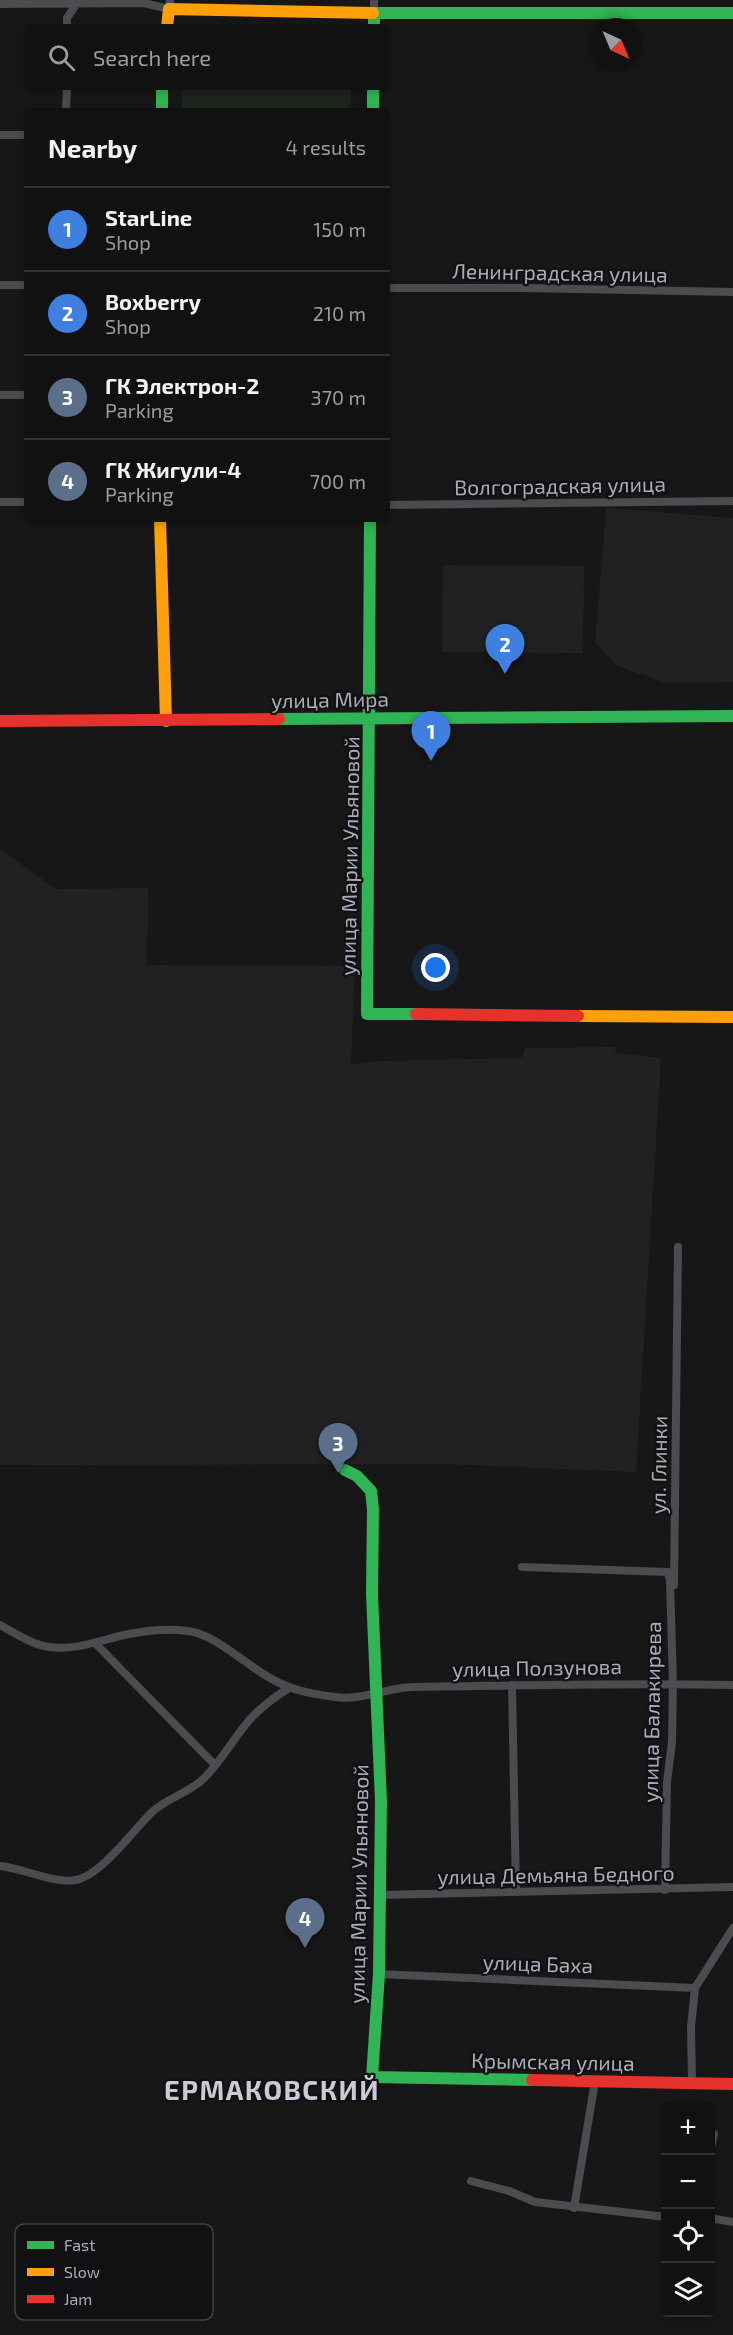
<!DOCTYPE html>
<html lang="en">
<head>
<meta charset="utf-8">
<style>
  :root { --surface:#111; --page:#1e1f1f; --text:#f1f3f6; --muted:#9c9d9f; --line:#303131; --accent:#0f766e }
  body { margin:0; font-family:"Exo 2",sans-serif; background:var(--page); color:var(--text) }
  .controls { position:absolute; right:18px; bottom:18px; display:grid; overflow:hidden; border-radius:6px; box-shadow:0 3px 9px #0003 }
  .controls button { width:54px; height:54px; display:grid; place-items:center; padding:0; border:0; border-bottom:2px solid var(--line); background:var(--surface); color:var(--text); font:30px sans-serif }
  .compass { position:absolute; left:589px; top:18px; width:54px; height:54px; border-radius:50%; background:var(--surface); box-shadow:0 3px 9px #0003; rotate:136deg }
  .you { position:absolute; left:436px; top:968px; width:21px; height:21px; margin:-15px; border:4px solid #fff; border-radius:50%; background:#1a73e8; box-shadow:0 0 0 9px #1a73e833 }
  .badge { display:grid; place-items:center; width:39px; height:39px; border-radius:50%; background:var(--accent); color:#fff; font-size:20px; font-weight:700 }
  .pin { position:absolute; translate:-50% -50px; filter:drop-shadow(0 2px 3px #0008) }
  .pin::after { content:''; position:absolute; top:32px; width:21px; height:18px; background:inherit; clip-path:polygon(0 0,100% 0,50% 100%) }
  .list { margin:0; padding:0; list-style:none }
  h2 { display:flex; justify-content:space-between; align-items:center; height:78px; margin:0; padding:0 24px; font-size:26px }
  h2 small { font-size:20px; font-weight:400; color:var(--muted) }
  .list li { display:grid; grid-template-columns:39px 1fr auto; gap:18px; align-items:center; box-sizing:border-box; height:84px; padding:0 24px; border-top:2px solid var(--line) }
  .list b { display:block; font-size:22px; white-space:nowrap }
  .list p { margin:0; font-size:20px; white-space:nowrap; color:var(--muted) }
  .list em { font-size:20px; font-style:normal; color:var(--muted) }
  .icon { flex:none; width:33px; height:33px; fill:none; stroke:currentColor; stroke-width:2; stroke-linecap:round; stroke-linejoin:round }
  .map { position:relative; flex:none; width:733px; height:2335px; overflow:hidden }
  .search { position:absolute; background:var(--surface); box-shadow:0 3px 9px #0003; left:24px; top:24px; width:366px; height:66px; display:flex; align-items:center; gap:15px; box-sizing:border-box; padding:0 21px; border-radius:6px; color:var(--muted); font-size:22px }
  .panel { position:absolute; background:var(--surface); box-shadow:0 3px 9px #0003; left:24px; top:108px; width:366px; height:414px; border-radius:6px }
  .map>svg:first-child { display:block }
</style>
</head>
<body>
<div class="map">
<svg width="733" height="2335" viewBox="0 0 733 2335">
  <rect width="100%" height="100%" fill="#171717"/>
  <path fill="#212123" d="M606,508L733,518V682L667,683L617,666L595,642Z
    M443,565L584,566L583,653L442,652Z
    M0,849L56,889L148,888L147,965L355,966L351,1065L377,1061L522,1058L525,1048L615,1047L616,1053L661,1058L636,1472L445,1464L0,1465Z"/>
  <path fill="#1d241e" d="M182,87H351V111H182Z"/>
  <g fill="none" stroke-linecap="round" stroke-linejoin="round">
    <path stroke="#4b4c50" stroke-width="8" d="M0,4L144,3L169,9L170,0
      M374,13V0
      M67,27V18L77,3
      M66,111L67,87
      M0,135H27
      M0,285H27
      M387,288H524L733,292
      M0,395H27
      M0,502H27
      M387,505L733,501
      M522,1567L668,1572L670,1580L673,1684L672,1742L667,1782L665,1890
      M674,1585L678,1247
      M0,1625C15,1633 32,1645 49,1647C78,1651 102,1639 129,1634C149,1630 168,1628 188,1631C215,1634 246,1665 270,1678C290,1690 312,1694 335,1697C362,1701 388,1687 415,1687C521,1685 627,1683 733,1685
      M95,1643L215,1765
      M512,1685L516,1892
      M0,1866C23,1868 54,1884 76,1880C101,1875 133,1831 151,1813C165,1799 186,1794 201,1781C222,1762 234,1736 253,1716C264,1705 276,1696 289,1688
      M379,1895L733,1887
      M379,1974L695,1988
      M692,2083L691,2027L695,1988L733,1928
      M710,2153L714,2134
      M471,2181L509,2191L535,2202L666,2217
      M574,2208L595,2081
      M710,2218L733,2222"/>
    <path stroke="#30b455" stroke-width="12" d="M373,13H733
      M374,13V27
      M162,87V111
      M373,87V111
      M370,519L367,1014H416
      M279,719L733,716
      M345,1470L357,1476L371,1491L373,1509L372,1594L381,1801L379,1974L372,2077L532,2080"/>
    <path stroke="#ff9f0a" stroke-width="12" d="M167,27L169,9L373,13
      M160,519L166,721
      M578,1016L733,1017"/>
    <path stroke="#e5322d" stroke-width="12" d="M0,721L279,719
      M416,1014L578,1016
      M532,2080L733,2084"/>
  </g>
  <g text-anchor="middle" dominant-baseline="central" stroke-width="4.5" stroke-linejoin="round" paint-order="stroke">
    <g font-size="21" fill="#a8adb8" stroke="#111113">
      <text transform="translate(560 272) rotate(1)">Ленинградская улица</text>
      <text transform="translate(560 485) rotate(-1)">Волгоградская улица</text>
      <text transform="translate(330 699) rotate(-1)">улица Мира</text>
      <text transform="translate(349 856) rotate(-89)">улица Марии Ульяновой</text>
      <text transform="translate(658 1465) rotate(-89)">ул. Глинки</text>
      <text transform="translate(537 1667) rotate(-1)">улица Ползунова</text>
      <text transform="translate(651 1712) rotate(-89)">улица Балакирева</text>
      <text transform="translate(556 1874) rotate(-1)">улица Демьяна Бедного</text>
      <text transform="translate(358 1884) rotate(-89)">улица Марии Ульяновой</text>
      <text transform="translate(538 1963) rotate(2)">улица Баха</text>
      <text transform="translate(553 2061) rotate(1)">Крымская улица</text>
    </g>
    <g font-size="27" font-weight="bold" letter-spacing="1.5" fill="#c9ccd4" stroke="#111113">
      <text x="272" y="2089">ЕРМАКОВСКИЙ</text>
    </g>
  </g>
  <rect x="15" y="2224" width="198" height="96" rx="9" fill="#111113" stroke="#3e4045" stroke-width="1.5"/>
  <rect x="27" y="2241" width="27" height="8" fill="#30b455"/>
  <rect x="27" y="2268" width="27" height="8" fill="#ff9f0a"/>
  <rect x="27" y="2295" width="27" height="8" fill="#e5322d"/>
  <g font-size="16" fill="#a8adb8">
    <text x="64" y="2251">Fast</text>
    <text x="64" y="2278">Slow</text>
    <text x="64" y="2305">Jam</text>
  </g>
</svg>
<div class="controls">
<button>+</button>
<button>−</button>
<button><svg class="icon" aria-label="locate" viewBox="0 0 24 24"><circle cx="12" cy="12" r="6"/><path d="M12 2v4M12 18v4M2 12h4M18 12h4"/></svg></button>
<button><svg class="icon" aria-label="layers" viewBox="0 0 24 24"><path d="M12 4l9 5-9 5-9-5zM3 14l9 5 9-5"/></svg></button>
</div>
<svg class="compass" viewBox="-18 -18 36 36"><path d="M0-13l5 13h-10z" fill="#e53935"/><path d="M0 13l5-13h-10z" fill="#9c9d9f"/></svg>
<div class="you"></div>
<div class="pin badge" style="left:431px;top:761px;background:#3f7fe0">1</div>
<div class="pin badge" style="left:505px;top:674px;background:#3f7fe0">2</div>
<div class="pin badge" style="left:338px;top:1473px;background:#5c6f8a">3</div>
<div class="pin badge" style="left:305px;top:1948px;background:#5c6f8a">4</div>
<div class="search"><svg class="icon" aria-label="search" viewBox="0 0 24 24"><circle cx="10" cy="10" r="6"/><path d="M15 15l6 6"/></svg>Search here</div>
<section class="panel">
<h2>Nearby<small>4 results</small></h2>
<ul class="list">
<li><span class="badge" style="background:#3f7fe0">1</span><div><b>StarLine</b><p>Shop</p></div><em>150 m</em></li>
<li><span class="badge" style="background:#3f7fe0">2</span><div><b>Boxberry</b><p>Shop</p></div><em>210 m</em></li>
<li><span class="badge" style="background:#5c6f8a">3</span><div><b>ГК Электрон-2</b><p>Parking</p></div><em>370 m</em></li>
<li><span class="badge" style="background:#5c6f8a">4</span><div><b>ГК Жигули-4</b><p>Parking</p></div><em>700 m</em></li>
</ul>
</section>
</div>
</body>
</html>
